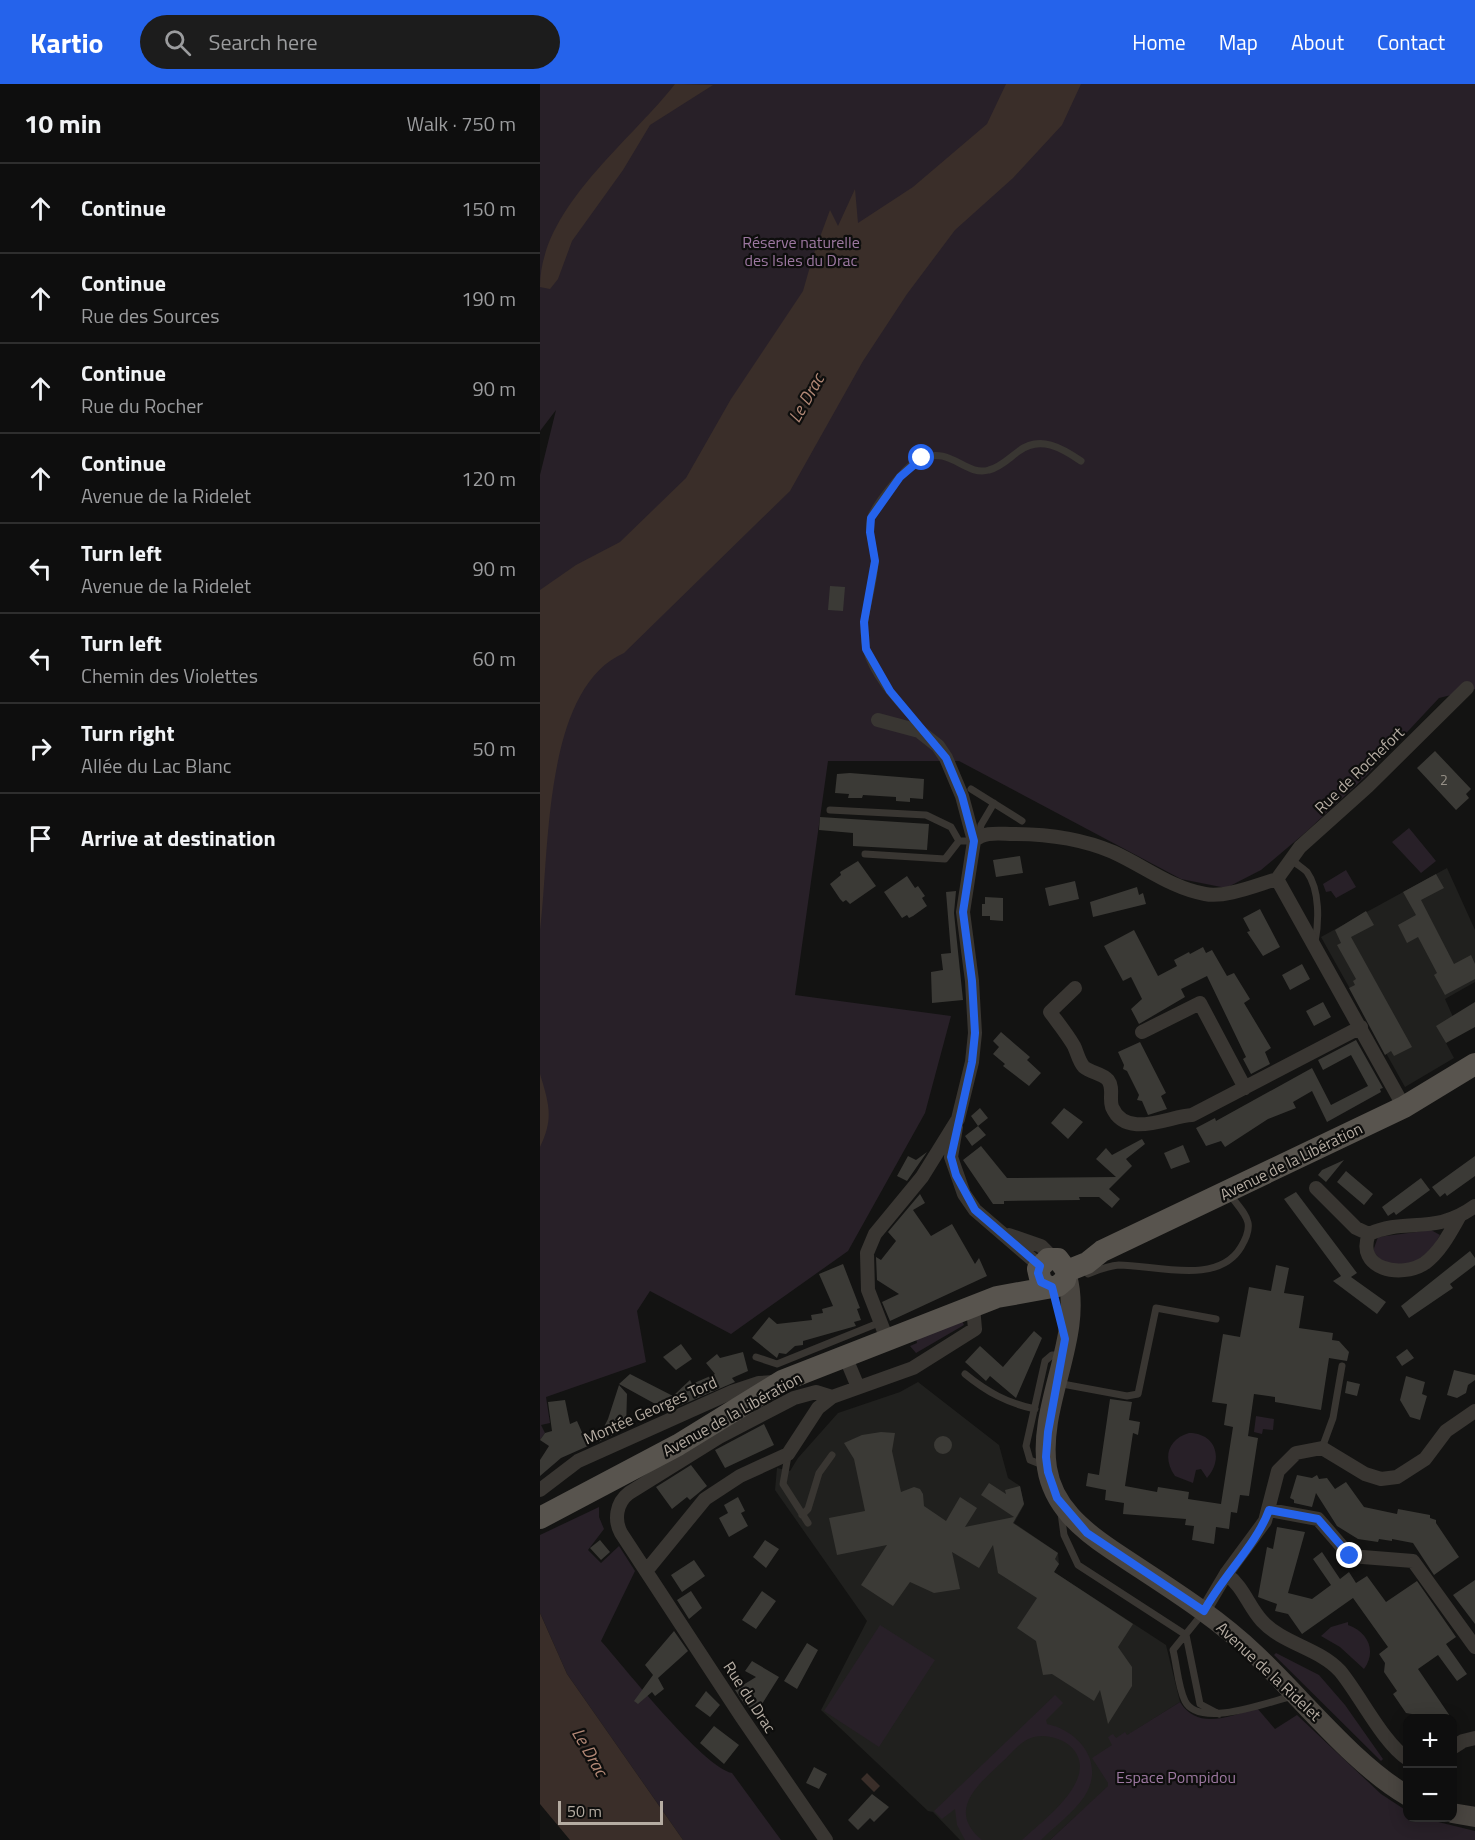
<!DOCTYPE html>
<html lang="en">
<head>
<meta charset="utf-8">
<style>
  :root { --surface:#0e0e0e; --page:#1c1c1c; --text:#f1f3f6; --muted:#9b9c9e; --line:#2e2e2e; --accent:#2563eb }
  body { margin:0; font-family:"Titillium Web",sans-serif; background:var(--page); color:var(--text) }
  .controls { position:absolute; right:18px; bottom:18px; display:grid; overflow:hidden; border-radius:12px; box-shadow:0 3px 15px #0003 }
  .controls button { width:54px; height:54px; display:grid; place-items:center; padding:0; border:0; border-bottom:2px solid var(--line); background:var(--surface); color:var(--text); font:30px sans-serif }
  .scale { position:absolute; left:18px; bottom:15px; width:105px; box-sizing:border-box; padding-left:6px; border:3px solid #b5aca2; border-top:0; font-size:16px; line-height:21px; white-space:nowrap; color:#b5aca2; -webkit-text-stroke:4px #0e0e0d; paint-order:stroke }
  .stop { position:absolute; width:18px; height:18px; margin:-14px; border:4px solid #2563eb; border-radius:50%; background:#fff }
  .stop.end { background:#2563eb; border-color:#fff; box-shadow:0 2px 6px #0008 }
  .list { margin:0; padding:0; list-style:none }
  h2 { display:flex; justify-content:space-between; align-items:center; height:78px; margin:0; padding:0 24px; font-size:26px }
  h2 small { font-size:20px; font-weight:400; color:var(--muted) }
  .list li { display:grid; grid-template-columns:39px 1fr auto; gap:18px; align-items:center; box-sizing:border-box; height:90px; padding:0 24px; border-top:2px solid var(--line) }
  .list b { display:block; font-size:22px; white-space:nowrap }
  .list p { margin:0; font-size:20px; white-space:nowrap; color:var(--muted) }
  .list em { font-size:20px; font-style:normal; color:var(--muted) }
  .icon { flex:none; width:33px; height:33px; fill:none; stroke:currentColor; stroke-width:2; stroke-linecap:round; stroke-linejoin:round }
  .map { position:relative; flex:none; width:935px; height:1756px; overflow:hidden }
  header { display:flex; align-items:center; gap:36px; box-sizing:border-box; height:84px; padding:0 30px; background:var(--accent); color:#fff }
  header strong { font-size:28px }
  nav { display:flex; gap:33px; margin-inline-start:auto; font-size:21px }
  .search { width:420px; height:54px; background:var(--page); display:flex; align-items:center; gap:15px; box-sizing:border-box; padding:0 21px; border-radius:33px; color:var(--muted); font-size:22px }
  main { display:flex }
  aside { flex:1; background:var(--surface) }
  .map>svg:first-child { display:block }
</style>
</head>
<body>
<header>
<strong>Kartio</strong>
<div class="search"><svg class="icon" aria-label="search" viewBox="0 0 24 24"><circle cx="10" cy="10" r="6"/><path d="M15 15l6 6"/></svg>Search here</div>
<nav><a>Home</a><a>Map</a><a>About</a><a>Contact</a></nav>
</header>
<main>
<aside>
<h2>10 min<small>Walk · 750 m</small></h2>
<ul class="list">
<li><svg class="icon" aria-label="ahead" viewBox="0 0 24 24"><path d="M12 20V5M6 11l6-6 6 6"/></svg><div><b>Continue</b></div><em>150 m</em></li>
<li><svg class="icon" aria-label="ahead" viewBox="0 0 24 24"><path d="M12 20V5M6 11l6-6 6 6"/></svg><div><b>Continue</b><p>Rue des Sources</p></div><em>190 m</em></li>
<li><svg class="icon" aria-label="ahead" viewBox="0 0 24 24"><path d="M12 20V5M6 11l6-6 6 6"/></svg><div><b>Continue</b><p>Rue du Rocher</p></div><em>90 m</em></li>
<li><svg class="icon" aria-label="ahead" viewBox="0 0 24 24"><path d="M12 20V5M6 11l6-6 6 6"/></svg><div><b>Continue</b><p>Avenue de la Ridelet</p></div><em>120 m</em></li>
<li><svg class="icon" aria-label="left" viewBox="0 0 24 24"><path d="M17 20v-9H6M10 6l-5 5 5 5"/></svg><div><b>Turn left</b><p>Avenue de la Ridelet</p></div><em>90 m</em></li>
<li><svg class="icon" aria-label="left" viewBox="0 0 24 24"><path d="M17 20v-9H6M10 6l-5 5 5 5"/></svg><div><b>Turn left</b><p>Chemin des Violettes</p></div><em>60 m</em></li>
<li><svg class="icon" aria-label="right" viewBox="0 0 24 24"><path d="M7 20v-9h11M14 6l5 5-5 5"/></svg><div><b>Turn right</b><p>Allée du Lac Blanc</p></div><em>50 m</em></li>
<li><svg class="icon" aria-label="arrive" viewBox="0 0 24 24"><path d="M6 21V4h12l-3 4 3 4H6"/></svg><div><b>Arrive at destination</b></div></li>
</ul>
</aside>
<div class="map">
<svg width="935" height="1756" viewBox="0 0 935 1756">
  <rect width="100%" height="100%" fill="#131312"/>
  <path fill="#20201e" d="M907,784L935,846V898L905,915L913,933L897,942L914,974L865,1003L781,853Z
    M378,1298L459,1361L468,1394L480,1402L484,1421L474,1439L518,1469L519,1480L514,1488L626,1561L640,1618L572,1661L568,1703L510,1756H420L393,1728L388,1727L281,1626L327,1537L235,1406L237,1384L250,1387L258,1374L298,1329L360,1308Z"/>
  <path fill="#282028" d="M0,0H935V605L899,614L826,692L766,748L721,786L686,804L641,795L419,677H288L255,911L411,932L385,1029L308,1167L191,1250L110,1207L97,1227L106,1278L6,1313L10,1339L1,1341L5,1349L0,1356V391L16,326L0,347Z
    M869,744L896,777L881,789L852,758Z
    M806,786L816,803L796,814L791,807L786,808L783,800Z
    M891,1146L900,1151L892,1165L869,1183L845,1181L833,1167L838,1153Z
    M422,1237L424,1241L376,1269L370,1262L377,1259L376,1254Z
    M716,1332L734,1335L733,1346L723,1345L722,1350L714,1348Z
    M649,1349C676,1349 684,1375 667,1394L661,1385L656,1386L653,1399L635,1392C622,1374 628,1355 649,1349Z
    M59,1423V1433L64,1445L48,1466L61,1479L79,1462L95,1487L61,1557C85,1584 163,1683 192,1689L241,1756H143L27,1590L0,1529V1451Z
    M808,1538V1541C828,1548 837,1567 824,1585L800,1563L781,1552L791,1543Z
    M340,1541L395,1576L339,1663L284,1627Z
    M736,1569L779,1591L805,1621L843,1675L841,1677L734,1571Z
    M515,1611L523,1619L506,1636L507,1640C540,1647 566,1680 544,1713C533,1729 514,1743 501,1756H482C502,1737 565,1692 529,1661C520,1654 505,1650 494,1653C481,1656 471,1670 462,1678C438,1701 406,1726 442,1756H425L417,1741L415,1725L402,1735L394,1727Z
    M640,1618C658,1647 690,1632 717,1624L735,1645L757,1631L841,1710L867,1727L868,1734H882L935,1747V1756H510L568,1702V1699L552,1674L572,1661L568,1653L573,1650L576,1654L585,1648L587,1651Z"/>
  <path fill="#3a2e29" d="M135,0L173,1L110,41L83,86L32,157L18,195L10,205L0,203C0,124 90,58 135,0Z
    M466,0H541L522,41L473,94L415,146L367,210L323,277L250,407L84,569C2,605 10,770 0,846V506L36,481L80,458L146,394L191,315L263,207L273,172L290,126L298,142L315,105L318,139L373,103L447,40Z
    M0,990C9,1020 14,1034 0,1063Z
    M0,1529L27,1590L143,1756H30L0,1720Z
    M327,1689L340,1702L334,1708L321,1695Z"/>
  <path fill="#3b3a36" d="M290,502L305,503L303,527L288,526Z
    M895,667L931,705L926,710L929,714L916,726L877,684Z
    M310,689L384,695L383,715L370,714V718L356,717V713L323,711L322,714H308L309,710L295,709L297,690Z
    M280,733L389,740L387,766L313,762V749L279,746Z
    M480,772L483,789L456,793L453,776Z
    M318,777L336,802L310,820L306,816L303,818L300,815L290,800L301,791L300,788Z
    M896,790L904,804L881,816L914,880L931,871L935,880V895L905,911L894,891L897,889L878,853L867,859L858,841L876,831L863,808Z
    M367,792L375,804L378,802L385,812L382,814L387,822L373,832L369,834L367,831L362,834L344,808Z
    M535,797L539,815L509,822L505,804Z
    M597,803L599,811L603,809L606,820L553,833L550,818Z
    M416,807L414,829L423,916L392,919L391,888L403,886L401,870L411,869L406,808Z
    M445,813L463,814V837L450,836V832H442V820H445Z
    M720,825L740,863L723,872L707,848L710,847L703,834Z
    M826,827L834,841L811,853L872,963L854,972L851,967L845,971L809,904L815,901L813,897L816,895L797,861L801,859L795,846Z
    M594,846L618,892L637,882L634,876L649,868L650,870L663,863L666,869L672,866L687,892L694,889L710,915L704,919L731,964L725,968L730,980L711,990L703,975L706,973L667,892L641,905L645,913L599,940L591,925L602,915L591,893L583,897L564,862Z
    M762,880L770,895L750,906L742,891Z
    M783,918L791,933L774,942L766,927Z
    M935,918V943L906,959L896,942Z
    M461,948L490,973L487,976L501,989L489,1002L463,982L465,980L453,970L459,963L453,957Z
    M816,956L843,1004L840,1005L841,1008L787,1038L772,1007L753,1018L756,1024L728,1035L685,1063L681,1057L666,1062L656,1044L675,1034L676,1037L772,984L791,1021L828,1002L811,971L783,986L778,976Z
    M600,958L626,1009L621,1012L627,1025L608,1031L602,1017L597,1016L599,1011L587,987L583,985L584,981L578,968Z
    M440,1024L448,1034L438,1042L431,1032Z
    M524,1024L543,1038L528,1055L511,1039Z
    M438,1042L446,1051L432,1062L425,1052Z
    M602,1055L605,1060L586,1075L592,1082L569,1105L580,1115L572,1124L559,1113H539L540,1116L464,1117V1120H453L423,1076L441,1062L467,1094L576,1093L556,1075L566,1064L572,1071Z
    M643,1061L650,1078L631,1085L624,1069Z
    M387,1068L367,1097L357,1092L368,1072L376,1076Z
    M935,1072V1092L907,1112L905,1109L900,1113L892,1103Z
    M804,1076L786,1098L778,1091L782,1086Z
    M806,1087L833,1110L824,1121L797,1098Z
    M881,1094L890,1106L856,1131L854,1128L848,1132L842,1123Z
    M756,1108L817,1189L811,1193L846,1218L837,1230L793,1197L801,1192L744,1115Z
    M380,1110L385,1119L373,1126L391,1152L412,1140L435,1180L439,1174L447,1192L350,1237L342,1218L359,1210L337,1196L336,1173L341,1176L356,1157L348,1148Z
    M930,1167L935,1174V1181L910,1200L913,1204L869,1234L861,1222Z
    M303,1180L320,1224L317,1225L321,1236L314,1238L316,1242L263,1257V1261L255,1262L246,1270L239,1269L237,1274L212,1254L229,1233L237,1240L272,1236L271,1231L283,1229L282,1225L293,1222L279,1190Z
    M736,1181L749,1184L744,1209L764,1212L759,1244L793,1249L792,1256L799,1257L809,1268L807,1277L789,1274L781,1326L735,1318V1313L714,1310L708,1352L718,1354L709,1412L700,1411L697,1429L691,1428L689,1445L676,1443L674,1460L652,1456L654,1442L645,1441L646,1435L583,1430L584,1419L565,1416L566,1406L546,1402L548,1389L559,1391L570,1315L592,1318L589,1336L600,1338L598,1351L593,1349L585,1402L617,1408L618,1403L649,1408L648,1415L681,1420L693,1343L684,1341L687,1320L672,1318L683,1250L700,1253L709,1203L731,1207Z
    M494,1247L502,1254L476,1314L450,1292L446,1297L425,1278L440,1262L463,1283Z
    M141,1260L152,1275L136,1286L123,1273Z
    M867,1265L874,1274L862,1282L856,1273Z
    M203,1268L208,1287L192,1294L195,1298L128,1327L79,1300L90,1290L133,1312L150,1296L152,1300L175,1290L166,1279L177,1270L180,1274Z
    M914,1286L935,1291V1296L928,1301L926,1309L917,1314L907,1311Z
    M866,1292L885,1298L882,1310L887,1312L880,1336L870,1333L860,1316Z
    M807,1297L820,1300L817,1312L805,1309Z
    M79,1301L87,1310L86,1345L56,1359L68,1335Z
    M25,1316L30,1340L37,1337L48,1362L21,1374L0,1392V1376L9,1362L0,1356L5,1349L12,1347L8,1318Z
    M224,1340L234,1361L185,1384L175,1366Z
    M341,1348L355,1349L352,1367L361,1408L374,1403L380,1405L383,1410L384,1422L406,1437L420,1413L437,1424L425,1443L474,1433L441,1411L449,1399L466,1410L465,1406L480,1402L484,1420L473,1439L518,1469L515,1475L519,1480L514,1488L593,1540L578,1563L592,1583V1602L568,1640L560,1606L554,1617L512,1590L503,1591L496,1557L477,1544L497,1514L458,1489L453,1461L439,1484L412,1468L420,1505L394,1509L370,1498L353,1522L321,1501L347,1461L297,1471L289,1434L325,1427L314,1375L304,1359L322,1351Z
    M394 1361a9 9 0 1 1 18 0a9 9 0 1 1-18 0Z
    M151,1381L167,1402L150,1416L147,1413L132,1425L116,1403Z
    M757,1391L772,1394L777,1391L779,1395L787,1394L795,1405L806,1398L824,1423L857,1430L858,1425L890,1431V1434L896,1436V1439L919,1473L894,1491L873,1459L852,1455V1457L839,1455L838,1458L818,1455L797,1442L776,1409L772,1423L754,1419V1416L750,1414Z
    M198,1413L205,1427L201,1429L208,1442L189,1453L179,1434L188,1429L184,1421Z
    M737,1443L765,1448L748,1509L772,1515L791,1501L773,1475L782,1468L800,1495L809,1488L816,1499L827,1492L846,1518L877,1497L916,1553L906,1560L927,1590L917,1597L898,1571L878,1585L912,1635H879L883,1632L866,1629L853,1610L857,1607L844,1588L845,1579L839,1570L848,1563L813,1514L762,1550L748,1530L735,1527L737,1520L718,1513L727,1463L733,1465Z
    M60,1456L70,1468L61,1476L50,1464Z
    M225,1456L239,1465L226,1484L213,1473Z
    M154,1476L165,1492L142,1508L131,1491Z
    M935,1496V1540L913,1511Z
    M151,1507L162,1524L149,1535L137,1516Z
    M222,1507L236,1517L216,1545L202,1536Z
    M134,1547L148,1567L118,1594L124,1605L115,1612L112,1608L98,1620L94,1617L113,1591L105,1581Z
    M267,1559L278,1566L257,1605L244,1597Z
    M212,1577L239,1593L217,1628L205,1621L195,1606L216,1593L205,1587Z
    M166,1607L180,1621L170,1633L155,1622Z
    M174,1642L199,1661L184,1680L160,1659Z
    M274,1683L287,1690L279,1705L266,1699Z
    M332,1710L349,1723L334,1738L330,1734L318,1746L308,1736Z"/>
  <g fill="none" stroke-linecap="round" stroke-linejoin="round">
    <path stroke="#393632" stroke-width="7" d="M383,646C363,623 334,596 326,565C319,536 334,508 335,479C335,464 325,445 332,430C339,416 366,381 380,375C411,361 425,393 449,386C461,383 469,374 479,367C500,351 522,364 541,377
      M431,705L482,737
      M290,726L386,731L411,743L419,757
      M439,752L441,741L454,719
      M325,770L405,775L419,757H434
      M752,776C756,780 763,784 767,788C780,806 779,838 775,858
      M548,1190C558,1186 567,1182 579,1181C615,1181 678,1202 701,1163C716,1138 706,1132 690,1111
      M216,1273L237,1280L341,1238
      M425,1290C447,1308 467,1319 495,1325
      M517,1299L587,1312L598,1310L616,1224L676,1235
      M782,1364L793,1334L802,1282
      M248,1372L243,1400L268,1439
      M505,1382L490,1376L486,1362L505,1277L512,1271H521
      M521,1429L524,1451L538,1481L646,1551L660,1620L679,1630
      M262,1431L268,1425L279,1389L292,1371
      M663,1529L633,1566C637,1582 638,1603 645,1617C659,1645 729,1618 752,1612"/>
    <path stroke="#393632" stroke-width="14" d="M338,636L379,647L398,662L406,674L422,712L434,757L423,828L432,897L435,949L432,978L418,1035L382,1093L335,1150L327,1169L328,1206L347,1255
      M434,757C444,747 460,750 473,750C508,750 540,754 573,768C604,782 631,804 665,810C686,814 716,801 737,795L760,763L828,702L927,604
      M737,795L864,1023
      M535,904L510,928C518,939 527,950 534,962C537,968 539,978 544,983C551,989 562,989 568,996C574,1004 569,1014 572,1023C586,1056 629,1032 652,1031L821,943
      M602,948L660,919L705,1004
      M416,1043L411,1073L424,1110L435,1126L500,1182
      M776,1104L816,1144L829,1150
      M919,1133C910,1149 900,1168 885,1179C861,1195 815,1185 829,1150C866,1133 894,1152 935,1122
      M469,1151L501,1162L513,1174
      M305,1272L318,1303
      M0,1406L38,1377L192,1308L219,1299L234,1298
      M729,1426L778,1435L810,1472L873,1477L935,1563
      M107,1486L165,1415L200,1392L248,1370L278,1324L292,1313L373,1284L435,1245L433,1223
      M686,1490C704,1503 708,1522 722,1537C743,1560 779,1564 800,1587C820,1611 843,1659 868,1675
      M664,1527L686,1490L725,1437L738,1387L756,1369L782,1364L825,1390L841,1395L857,1393L885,1375L906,1347L935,1327
      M912,1664L923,1657L935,1654
      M286,1756L201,1632L81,1449C74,1436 76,1419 89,1409L179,1353L254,1314L276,1308L292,1313"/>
    <path stroke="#494540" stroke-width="20" d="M527,1192C544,1253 497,1321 507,1384C513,1422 542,1446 572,1466C621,1499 672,1529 715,1570C761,1613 814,1681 868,1712
      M912,1729L935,1733"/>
    <path stroke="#58544e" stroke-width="22" d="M527,1187L547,1179L562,1167L864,1023L935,980
      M0,1434L138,1361L242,1297L457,1213L518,1202L525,1196L527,1187L518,1175H508L498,1185L501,1198L509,1203"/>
  </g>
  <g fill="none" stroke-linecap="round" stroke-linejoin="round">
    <path stroke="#2563eb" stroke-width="8" d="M382,374L360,393L331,434L330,448L335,477L324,538L326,565L350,607L406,674L422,712L434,757L423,828L432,897L435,949L432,978L411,1073L416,1091L435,1126L500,1182L498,1189L501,1198L512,1203L525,1255L508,1348L506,1373L508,1388L517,1414L547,1449L664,1527C682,1493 717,1460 729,1426L778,1435L810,1472"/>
  </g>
  <g text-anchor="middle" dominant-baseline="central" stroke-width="4.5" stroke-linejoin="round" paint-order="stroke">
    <g font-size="14" fill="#969087">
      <text x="904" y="695">2</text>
    </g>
    <g font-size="16" fill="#9d78a1" stroke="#0e0e0d">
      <text x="261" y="158">Réserve naturelle<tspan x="261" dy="18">des Isles du Drac</tspan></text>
      <text x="636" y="1693">Espace Pompidou</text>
    </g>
    <g font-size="16" fill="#b5aca2" stroke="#0e0e0d">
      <text transform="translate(819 686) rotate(-44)">Rue de Rochefort</text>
      <text transform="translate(751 1077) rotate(-26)">Avenue de la Libération</text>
      <text transform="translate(110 1326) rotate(-24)">Montée Georges Tord</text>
      <text transform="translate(192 1330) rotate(-29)">Avenue de la Libération</text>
      <text transform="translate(729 1587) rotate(43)">Avenue de la Ridelet</text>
      <text transform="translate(210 1613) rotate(57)">Rue du Drac</text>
    </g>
    <g font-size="18" font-style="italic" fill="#b28876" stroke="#0e0e0d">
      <text transform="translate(266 314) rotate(-60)">Le Drac</text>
      <text transform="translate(50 1668) rotate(60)">Le Drac</text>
    </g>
  </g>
</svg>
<div class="controls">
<button>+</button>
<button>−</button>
</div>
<div class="scale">50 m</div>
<div class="stop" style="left:382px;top:374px"></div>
<div class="stop end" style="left:810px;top:1472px"></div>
</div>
</main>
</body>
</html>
